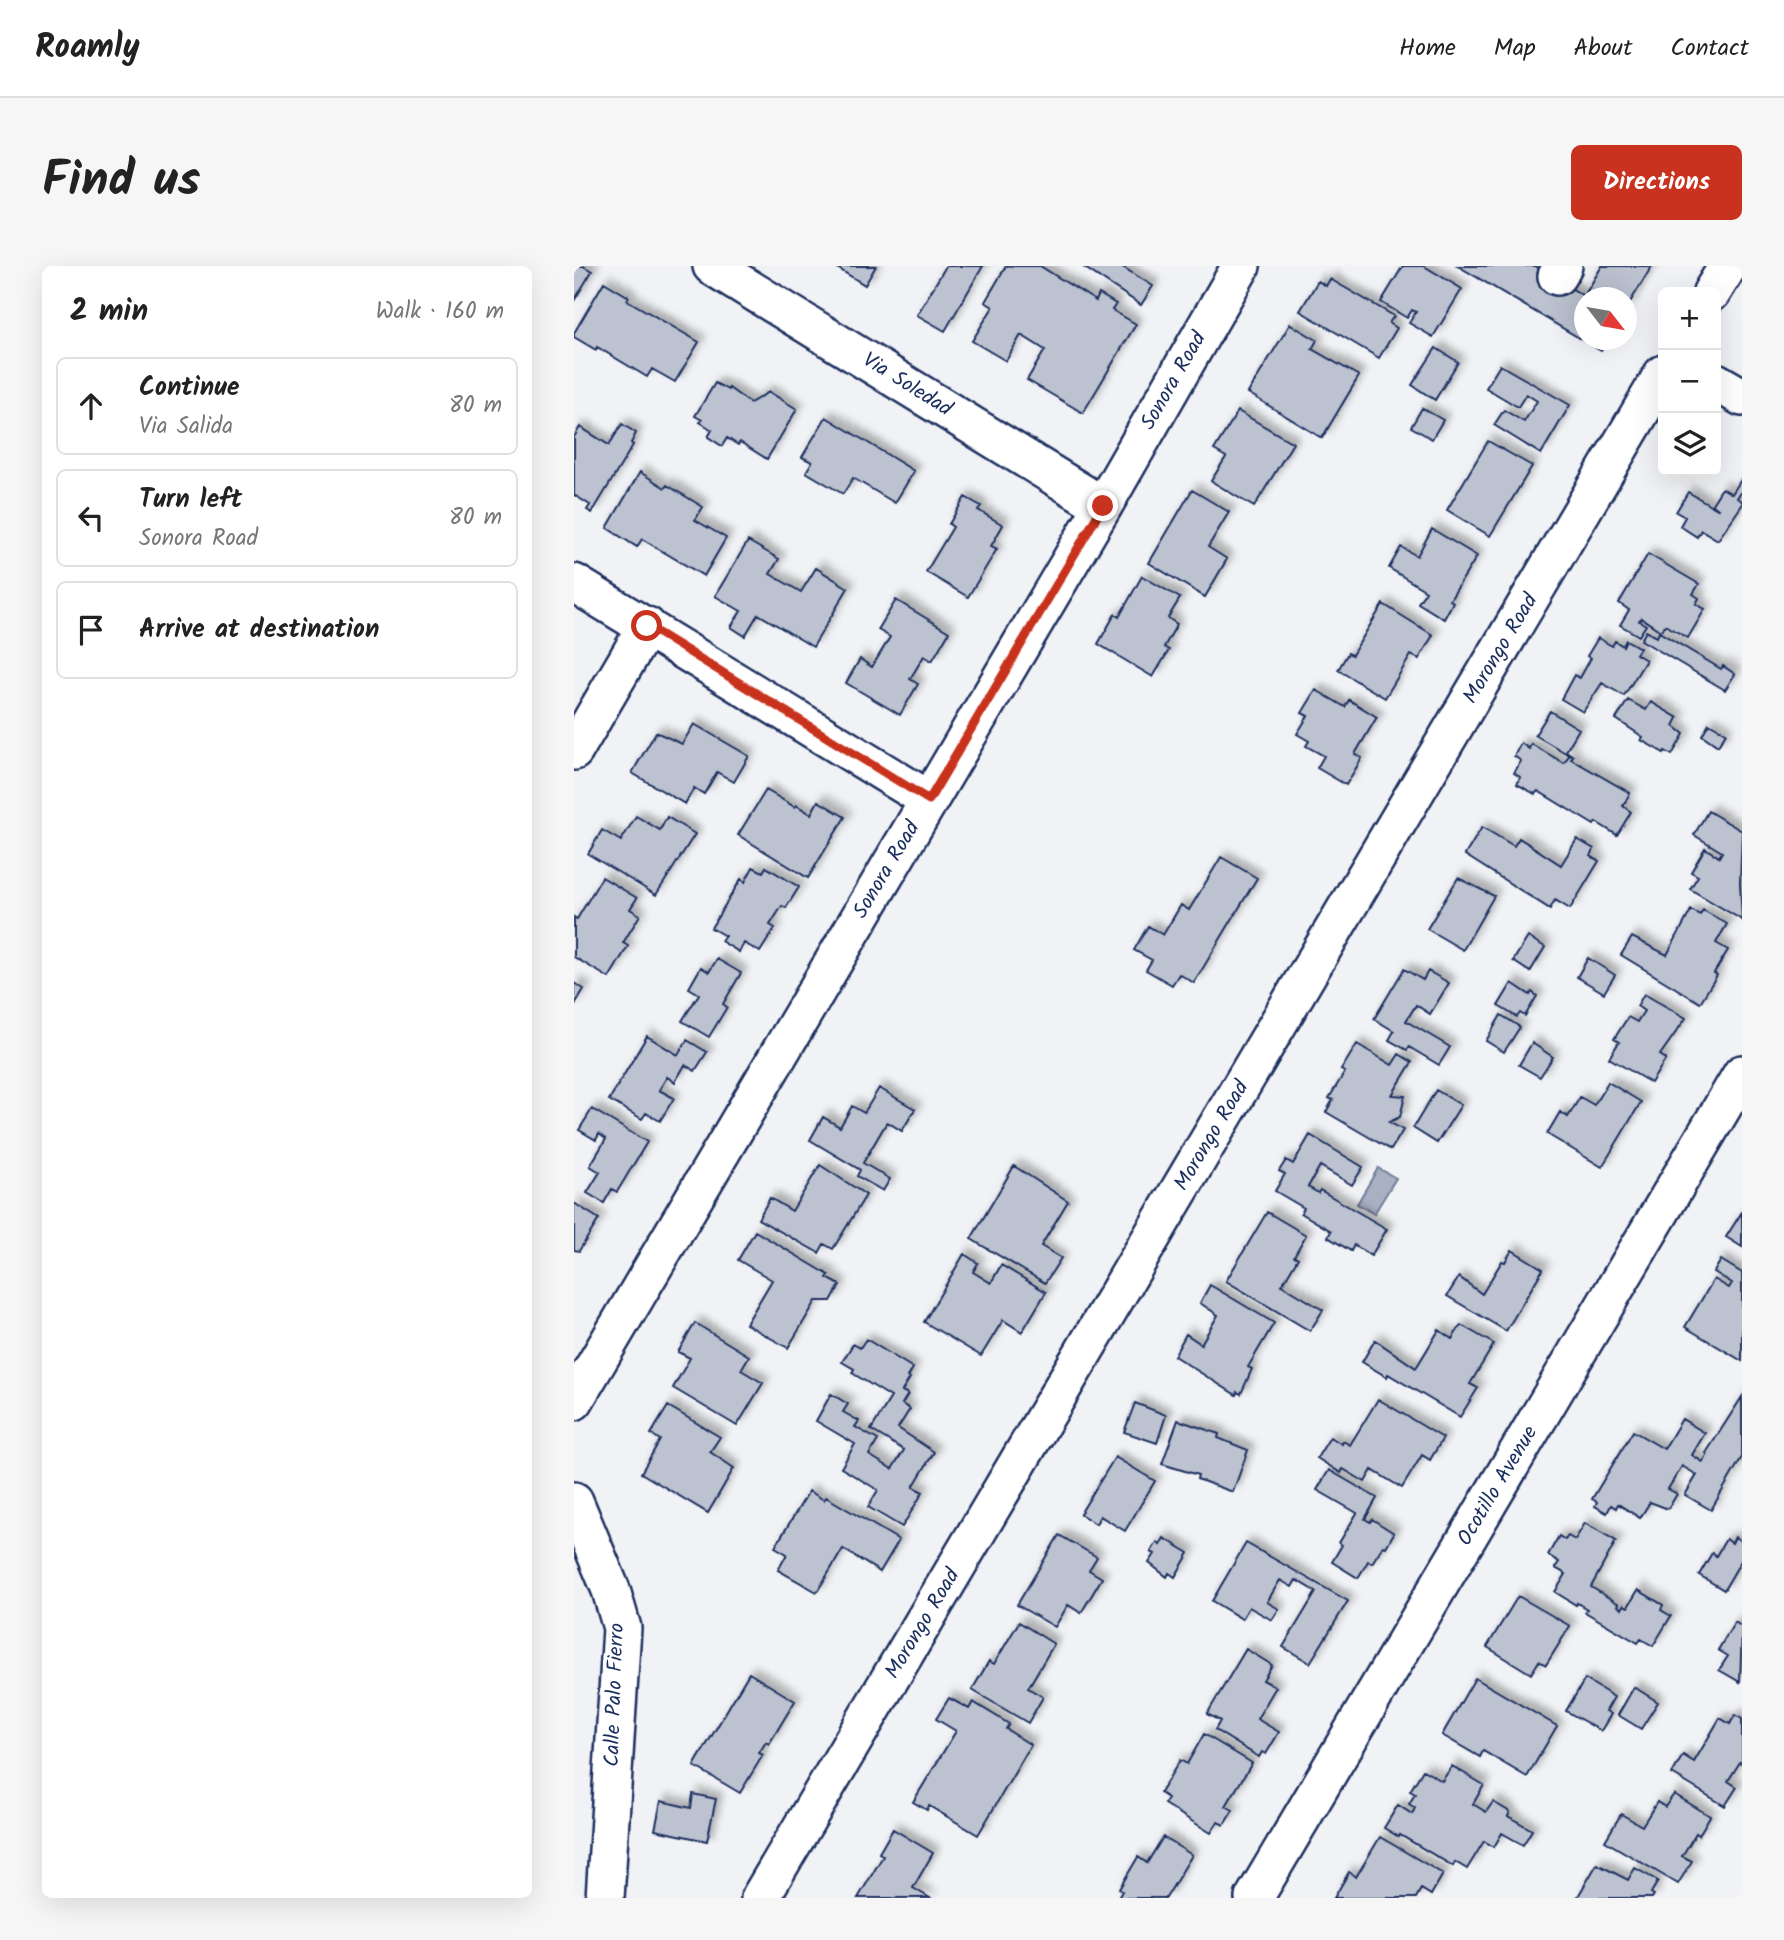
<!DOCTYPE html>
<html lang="en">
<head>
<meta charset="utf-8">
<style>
  :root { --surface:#fff; --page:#f6f6f6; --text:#222; --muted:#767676; --line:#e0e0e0; --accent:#c8321e }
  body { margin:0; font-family:Kalam,sans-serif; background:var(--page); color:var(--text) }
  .controls { position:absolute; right:21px; top:21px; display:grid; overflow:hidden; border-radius:10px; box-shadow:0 7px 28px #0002 }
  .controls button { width:63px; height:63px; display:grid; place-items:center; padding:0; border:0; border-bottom:2px solid var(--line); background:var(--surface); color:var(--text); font:35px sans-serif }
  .compass { position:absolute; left:1000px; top:21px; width:63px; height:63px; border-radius:50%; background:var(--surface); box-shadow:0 7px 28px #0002; rotate:121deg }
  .stop { position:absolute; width:21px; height:21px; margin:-16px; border:5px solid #c8321e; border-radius:50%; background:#fff }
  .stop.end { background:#c8321e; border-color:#fff; box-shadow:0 2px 7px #0008 }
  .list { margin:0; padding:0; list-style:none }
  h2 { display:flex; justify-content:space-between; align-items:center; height:91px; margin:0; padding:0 28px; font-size:30px }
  h2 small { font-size:23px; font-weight:400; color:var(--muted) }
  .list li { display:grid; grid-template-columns:46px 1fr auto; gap:21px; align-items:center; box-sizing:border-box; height:98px; margin:0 14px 14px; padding:0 14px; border:2px solid var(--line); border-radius:10px }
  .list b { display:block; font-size:26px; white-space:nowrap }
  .list p { margin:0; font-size:23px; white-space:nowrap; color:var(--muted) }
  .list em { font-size:23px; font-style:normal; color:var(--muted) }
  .icon { flex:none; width:38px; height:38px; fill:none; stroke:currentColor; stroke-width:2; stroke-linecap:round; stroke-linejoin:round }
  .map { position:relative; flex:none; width:1168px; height:1632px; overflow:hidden; border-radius:10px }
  header { display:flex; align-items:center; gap:42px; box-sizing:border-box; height:98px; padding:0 35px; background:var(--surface); border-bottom:2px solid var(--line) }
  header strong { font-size:33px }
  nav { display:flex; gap:38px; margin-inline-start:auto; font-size:24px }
  .intro { display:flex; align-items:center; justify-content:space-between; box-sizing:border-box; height:168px; padding:0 42px }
  h1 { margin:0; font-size:49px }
  .button { padding:18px 32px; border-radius:10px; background:var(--accent); color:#fff; font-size:24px; font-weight:700 }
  main { display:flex; gap:42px; padding:0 42px }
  aside { flex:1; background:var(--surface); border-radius:10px; box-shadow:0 7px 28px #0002 }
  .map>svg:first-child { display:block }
</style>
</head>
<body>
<header>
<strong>Roamly</strong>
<nav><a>Home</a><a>Map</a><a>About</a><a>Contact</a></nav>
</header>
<div class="intro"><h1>Find us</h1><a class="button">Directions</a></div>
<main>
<aside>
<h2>2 min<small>Walk · 160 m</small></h2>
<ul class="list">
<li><svg class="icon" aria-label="ahead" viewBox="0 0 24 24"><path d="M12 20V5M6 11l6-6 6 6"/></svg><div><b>Continue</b><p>Via Salida</p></div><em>80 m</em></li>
<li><svg class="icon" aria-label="left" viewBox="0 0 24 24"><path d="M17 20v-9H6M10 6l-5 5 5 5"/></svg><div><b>Turn left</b><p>Sonora Road</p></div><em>80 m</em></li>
<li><svg class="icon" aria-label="arrive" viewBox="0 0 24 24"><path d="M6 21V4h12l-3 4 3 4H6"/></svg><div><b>Arrive at destination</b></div></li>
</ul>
</aside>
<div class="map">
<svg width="1168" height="1632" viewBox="0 0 1168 1632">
  <defs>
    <filter id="shadow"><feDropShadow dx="6" dy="-6" stdDeviation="3.5" flood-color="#0004"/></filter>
  </defs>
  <rect width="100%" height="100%" fill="#f1f2f5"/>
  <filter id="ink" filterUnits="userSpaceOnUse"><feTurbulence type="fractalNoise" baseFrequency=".0143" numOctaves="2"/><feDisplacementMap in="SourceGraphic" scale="14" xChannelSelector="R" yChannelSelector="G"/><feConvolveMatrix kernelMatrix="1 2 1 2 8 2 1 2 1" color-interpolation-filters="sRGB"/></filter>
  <g filter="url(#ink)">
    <path fill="#a8b0c2" stroke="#707c9a" stroke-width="2" d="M804,902L822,912L800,948L783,938Z"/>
    <path fill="#bcc2d0" stroke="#1b2f5e" stroke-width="2" filter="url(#shadow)" d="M0,0H9L18,5L0,35Z
      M260,0H302L291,19Z
      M372,0H409L371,65L343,49Z
      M432,0H466L522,35L525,28L542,38L538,44L562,58L509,147L453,114L471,84L447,69L432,95L398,75L419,41L411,36Z
      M508,0H547L579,20L567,39Z
      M829,0H850L888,23L859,71L835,57L842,46L838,44L833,52L807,36Z
      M884,0H961L1010,30L1028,0H1078L1052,43V32H1010V74H1034L1027,85Z
      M756,13L820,50L815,57L823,62L805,92L726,45L744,15L752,20Z
      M30,16L55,31L53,34L125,76L101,116L78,103L73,111L23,81L22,84L0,71V67Z
      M716,58L743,74L738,83L785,110L748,172L674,127Z
      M862,82L884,96L861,134L838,119Z
      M926,99L996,139L967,188L920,159L930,144L950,156L963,135L952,128L944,141L912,122Z
      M141,117L154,124L155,122L176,137L195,126L223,143L193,193L166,176L164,179L153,172L148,180L134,171L138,164L126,156L128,154L121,150Z
      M848,142L869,154L858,173L837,161Z
      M664,145L719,177L680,241L637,215L652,191L640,184Z
      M252,151L340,205L321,237L279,212L269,228L232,206L238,196L228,191Z
      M48,158L62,167L57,177L59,179L18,247L13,244L16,239L0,229V171L6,161L35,179Z
      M914,175L958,200L916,270L873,244Z
      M66,206L91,222L93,219L129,241L121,254L152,272L130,310L68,273L63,281L33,262Z
      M1168,212V228L1166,227L1163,232L1168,235V239L1144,274L1127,264L1123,271L1106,260L1111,251L1102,246L1114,226L1145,244L1138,238L1148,222L1158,228Z
      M618,224L655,246L634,281L653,293L631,331L575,297Z
      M391,231L407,240L404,244L429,259L417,280L423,283L394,331L352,306L379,261L375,258Z
      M858,263L903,290L876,334L879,336L870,353L844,337L852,325L815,302L827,281L843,290Z
      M174,275L205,293L196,308L227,326L242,302L274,322L239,381L184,348L171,370L157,361L167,345L141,330Z
      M1074,288L1125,318L1119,328L1125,332L1122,338L1131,343L1114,372L1091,359L1087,365L1067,352L1065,355L1072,359L1065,370L1046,359L1055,344L1045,337Z
      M568,310L606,332L594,352L603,358L590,381L595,384L579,411L524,378L541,348L545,351Z
      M322,334L375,366L358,395L350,390L336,413L344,418L326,449L272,417L286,393L298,401L316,371L304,364Z
      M809,338L859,369L845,393L837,389L811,432L764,404L774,387L778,389Z
      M1072,365L1083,371L1085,366L1147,403L1149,400L1161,408L1151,424L1067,374Z
      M1024,372L1038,380L1041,375L1049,380L1052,374L1066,382L1062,388L1072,394L1050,430L1028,417L1009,446L987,433L1000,409L1006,412L1017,392L1013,390Z
      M742,424L771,441L775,434L803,451L781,488L788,492L772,519L743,502L750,490L732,480L735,475L723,468L734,450L728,447Z
      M1054,434L1072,444L1077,436L1104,452L1100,460L1110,468L1098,489L1091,485L1090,487L1067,474L1069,471L1042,453Z
      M976,445L1005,463L992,485L999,490L997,493L1056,527L1049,540L1057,546L1043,569L1022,556L1020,559L964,525L961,528L943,518L946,511L940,507L947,495L940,490L947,477L955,483L957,478L990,497L995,489L961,469Z
      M1135,457L1152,467L1144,480L1128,469Z
      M120,458L175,490L160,516L143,506L130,528L120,522L111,538L58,507L82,466L108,478Z
      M192,524L221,541L222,539L237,548L244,535L271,551L234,612L164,569Z
      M1134,545L1168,565L1166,617L1168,654L1116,623L1124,610L1117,606L1131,582L1145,591L1148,586L1120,569Z
      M62,550L86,564L93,551L121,568L82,629L14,588L28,564L47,575Z
      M908,561L940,580L945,572L987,599L1003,573L1020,583L1017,590L1025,595L996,643L981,634L976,643L891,589Z
      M647,591L683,612L620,717L605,708L598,719L572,704L578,694L560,684L574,660L589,669L607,639L615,644Z
      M179,601L189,606L192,601L225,621L212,642L208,640L196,659L201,662L186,686L170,677L165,686L147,675L151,670L137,662L167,613L171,616Z
      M28,611L63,632L56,643L66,649L49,677L54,680L35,712L0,691V651L3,653Z
      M884,612L920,630L889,684L853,663Z
      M1117,644L1126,649L1129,644L1153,658L1142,677L1154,684L1140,707L1143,709L1126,737L1047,689L1058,671L1093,689Z
      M954,671L971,681L956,706L939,695Z
      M1014,692L1041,709L1030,727L1003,711Z
      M143,693L167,707L149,738L153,741L135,771L108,755L125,728L115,722L127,701L135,706Z
      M830,703L849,714L854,705L875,717L856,748L842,739L832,755L876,781L865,799L835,781L833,784L815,774L820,765L800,753Z
      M0,717L10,723L0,740Z
      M938,717L956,729L958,726L963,730L951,750L946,747L943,751L924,740Z
      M1070,728L1112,752L1086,789L1092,793L1077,817L1035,792L1045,776L1040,773L1054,751L1063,756L1070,745L1063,740Z
      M927,749L946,761L930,786L912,775Z
      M73,770L104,789L113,774L133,786L121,805L111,799L101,816L93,811L85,824L100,832L86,855L72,847L68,853L35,834Z
      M958,777L979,791L966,811L945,799Z
      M783,778L818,799L825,788L838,796L818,829L831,830L826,851L815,856L829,864L817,884L752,846L759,834L755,832L771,806L767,804Z
      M1034,816L1067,836L1028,901L973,868L986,846L994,851L1006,831L1020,839Z
      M305,822L341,843L328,865L313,856L289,897L316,913L309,925L283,910L286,904L236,874L249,851L266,861L278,840L290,847Z
      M862,824L887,839L863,877L839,862Z
      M18,843L73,876L43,926L38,923L30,937L13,927L26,906L16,900L32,873L25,868L22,874L5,864Z
      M736,869L789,901L778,919L746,900L734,921L744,927L746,924L813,963L797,990L780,979L777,985L754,971L757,965L727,947L730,942L701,925L711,908L705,905L712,894L719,898Z
      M246,899L292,929L259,983L250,978L245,987L184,953L196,932L218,945Z
      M440,900L494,935L467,980L487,992L471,1017L397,973Z
      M0,937L25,953L5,985L0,984Z
      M693,946L732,969L720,990L724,992L708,1019L749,1044L736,1065L652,1015Z
      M1168,946V981L1152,971Z
      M181,965L255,1009L253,1012L266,1019L257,1035H242L214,1082L172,1058L198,1014L164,994Z
      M938,984L969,1003L932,1065L873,1030L885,1011L908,1028L928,995L931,996Z
      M390,988L404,997L399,1006L417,1017L427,999L472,1026L448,1066L429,1054L407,1090L350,1056Z
      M1147,994L1168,1007V1095L1111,1061L1140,1013L1155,1022L1158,1017L1140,1006Z
      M636,1019L700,1057L674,1101L678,1103L667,1128L663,1126L662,1129L600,1090L612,1068L627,1078L644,1049L626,1037Z
      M121,1057L175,1090L167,1104L189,1117L163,1160L99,1122L116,1092L104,1086Z
      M887,1059L920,1078L896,1118L904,1122L886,1151L814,1108L813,1111L788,1096L801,1074L842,1102L865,1064L878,1073Z
      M292,1073L339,1102L334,1111L336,1112L328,1125L334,1128L328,1138L336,1143L324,1162L360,1186L339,1221L349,1226L328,1261L294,1241L304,1224L267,1202L281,1178L242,1155L257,1128L274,1138L269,1146L285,1155L281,1161L304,1174L295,1189L318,1203L330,1184L297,1164L317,1131L278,1107L280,1103L268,1096L279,1078L286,1082Z
      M1168,1131V1191L1137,1244L1111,1229L1123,1209L1108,1200L1094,1223L1103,1228L1094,1243L1076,1236L1066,1252L1044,1238L1042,1242L1037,1239L1033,1247L1021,1240L1023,1236L1018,1233L1059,1165L1090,1183L1108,1153L1131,1167L1118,1189L1129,1196L1134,1188L1132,1187Z
      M804,1133L869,1172L856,1194L848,1189L828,1222L798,1204L791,1216L769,1203L767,1207L743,1192L756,1171L768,1178L769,1175L776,1179Z
      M561,1137L592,1149L583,1177L550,1166Z
      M94,1140L146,1171L136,1186L160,1202L134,1247L67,1207L86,1174L77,1168Z
      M604,1154L645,1168L644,1172L674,1184L659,1226L623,1213L624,1209L588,1198Z
      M541,1191L581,1215L551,1265L526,1250L522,1258L506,1248Z
      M755,1204L803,1232L791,1253L796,1256L798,1253L820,1267L812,1281L809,1280L798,1297L794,1295L784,1312L758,1296L768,1279L765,1277L783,1247L743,1224Z
      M235,1225L250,1234L252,1231L325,1274L306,1306L269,1283L243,1326L204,1304L213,1288L201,1281Z
      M1011,1257L1042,1275L1017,1321L1045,1338L1044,1340L1048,1343L1050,1339L1054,1341L1064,1324L1089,1339L1087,1344L1097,1350L1079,1380L1067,1373L1064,1377L1011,1346L1013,1343L1003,1337L1002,1339L981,1326L992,1308L981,1302L985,1296L974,1289L985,1270L991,1274L994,1270L1001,1274Z
      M485,1269L523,1291L515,1304L528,1312L507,1347L494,1339L481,1361L443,1339Z
      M1161,1271L1168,1276V1293L1150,1324L1125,1309L1138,1287L1142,1290L1152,1273L1158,1277Z
      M590,1272L615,1287L601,1311L595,1307L593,1311L575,1297L581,1288L577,1286L583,1276L586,1279Z
      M672,1277L774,1335L736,1397L709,1381L742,1326L722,1314L718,1321L706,1314L693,1336L705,1343L698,1354L675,1341L668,1353L638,1335Z
      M944,1330L996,1360L972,1399L965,1395L957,1408L913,1381Z
      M445,1356L480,1378L454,1422L469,1431L454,1457L398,1424L415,1395L420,1398Z
      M1161,1356L1168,1361L1166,1416L1145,1404L1154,1390L1144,1384Z
      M672,1383L698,1399L689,1414L702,1421L683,1453L705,1466L692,1488L688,1486L685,1491L641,1464L646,1455L633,1448Z
      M175,1407L221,1435L195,1478L192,1476L185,1487L189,1489L166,1527L120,1500Z
      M901,1412L983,1460L953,1511L909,1485L906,1491L868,1469Z
      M1011,1413L1040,1431L1032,1445L1037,1448L1027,1465L992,1445Z
      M1060,1421L1084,1436L1067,1463L1044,1449Z
      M375,1432L395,1443L399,1436L435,1458L432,1463L457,1479L404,1569L355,1540L353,1544L339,1536L382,1465L362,1453Z
      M1161,1449L1168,1453V1497L1166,1496L1154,1515L1163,1521L1151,1540L1098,1508L1109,1489L1120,1496L1146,1452L1156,1458Z
      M630,1468L678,1497L652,1540L659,1544L650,1559L644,1556L637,1567L590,1538L594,1532L586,1527L606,1494L613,1498Z
      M878,1500L910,1519L899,1538L912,1546L919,1536L936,1546L934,1550L958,1564L949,1579L928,1567L920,1581L910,1575L893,1603L881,1596L879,1600L826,1569L825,1571L810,1562L824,1539L838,1548L841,1542L835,1538L841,1528L836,1525L849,1504L868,1515Z
      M119,1528L142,1533L133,1575L81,1564L87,1535L117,1542Z
      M1100,1528L1136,1550L1125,1569L1122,1567L1108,1590L1118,1595L1104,1618L1031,1575L1047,1548L1068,1560L1083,1536L1091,1541Z
      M319,1563L359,1587L339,1622L356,1632H284L309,1590L305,1587Z
      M589,1571L618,1589L592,1632H544L548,1625L545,1623L564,1591L573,1597Z
      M806,1571L869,1608L857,1629L847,1623L842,1632H760L775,1606L782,1611Z
      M1023,1598L1054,1614L1061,1602L1084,1615L1077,1627L1080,1629L1078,1632H1003Z"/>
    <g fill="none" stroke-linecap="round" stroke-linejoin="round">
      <defs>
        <path id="minor" d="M138,0L529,240
          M983,10L989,0
          M1138,26L1154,0
          M1142,116L1168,131
          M0,317L355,534
          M0,485L73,360
          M0,1135L529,240L667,0
          M0,1235L37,1324L48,1362L31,1632
          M186,1632L1089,108
          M680,1632L1168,808"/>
      </defs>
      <use href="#minor" stroke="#1b2f5e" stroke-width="42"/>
      <use href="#minor" stroke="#fff" stroke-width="37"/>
    </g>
  </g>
  <g fill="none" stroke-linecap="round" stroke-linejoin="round" filter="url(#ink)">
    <path stroke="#c8321e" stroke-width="9" d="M73,360L355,534L529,240"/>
  </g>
  <g text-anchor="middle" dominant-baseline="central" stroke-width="7" stroke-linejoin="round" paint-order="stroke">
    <g font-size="21" fill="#1b2f5e" stroke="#fff">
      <text transform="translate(600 115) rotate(-60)">Sonora Road</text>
      <text transform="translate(333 119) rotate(32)">Via Soledad</text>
      <text transform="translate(927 383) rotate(-59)">Morongo Road</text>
      <text transform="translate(313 604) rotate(-59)">Sonora Road</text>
      <text transform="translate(638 870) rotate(-59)">Morongo Road</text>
      <text transform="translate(924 1220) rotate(-59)">Ocotillo Avenue</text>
      <text transform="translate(349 1358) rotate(-59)">Morongo Road</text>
      <text transform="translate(41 1429) rotate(-88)">Calle Palo Fierro</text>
    </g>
  </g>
</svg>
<div class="controls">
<button>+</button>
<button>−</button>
<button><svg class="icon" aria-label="layers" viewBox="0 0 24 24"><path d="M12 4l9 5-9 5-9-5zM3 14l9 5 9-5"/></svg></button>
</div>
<svg class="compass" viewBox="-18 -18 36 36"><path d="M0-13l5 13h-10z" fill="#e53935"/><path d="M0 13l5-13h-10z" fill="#767676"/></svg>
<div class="stop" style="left:73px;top:360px"></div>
<div class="stop end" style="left:529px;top:240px"></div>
</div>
</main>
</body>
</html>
